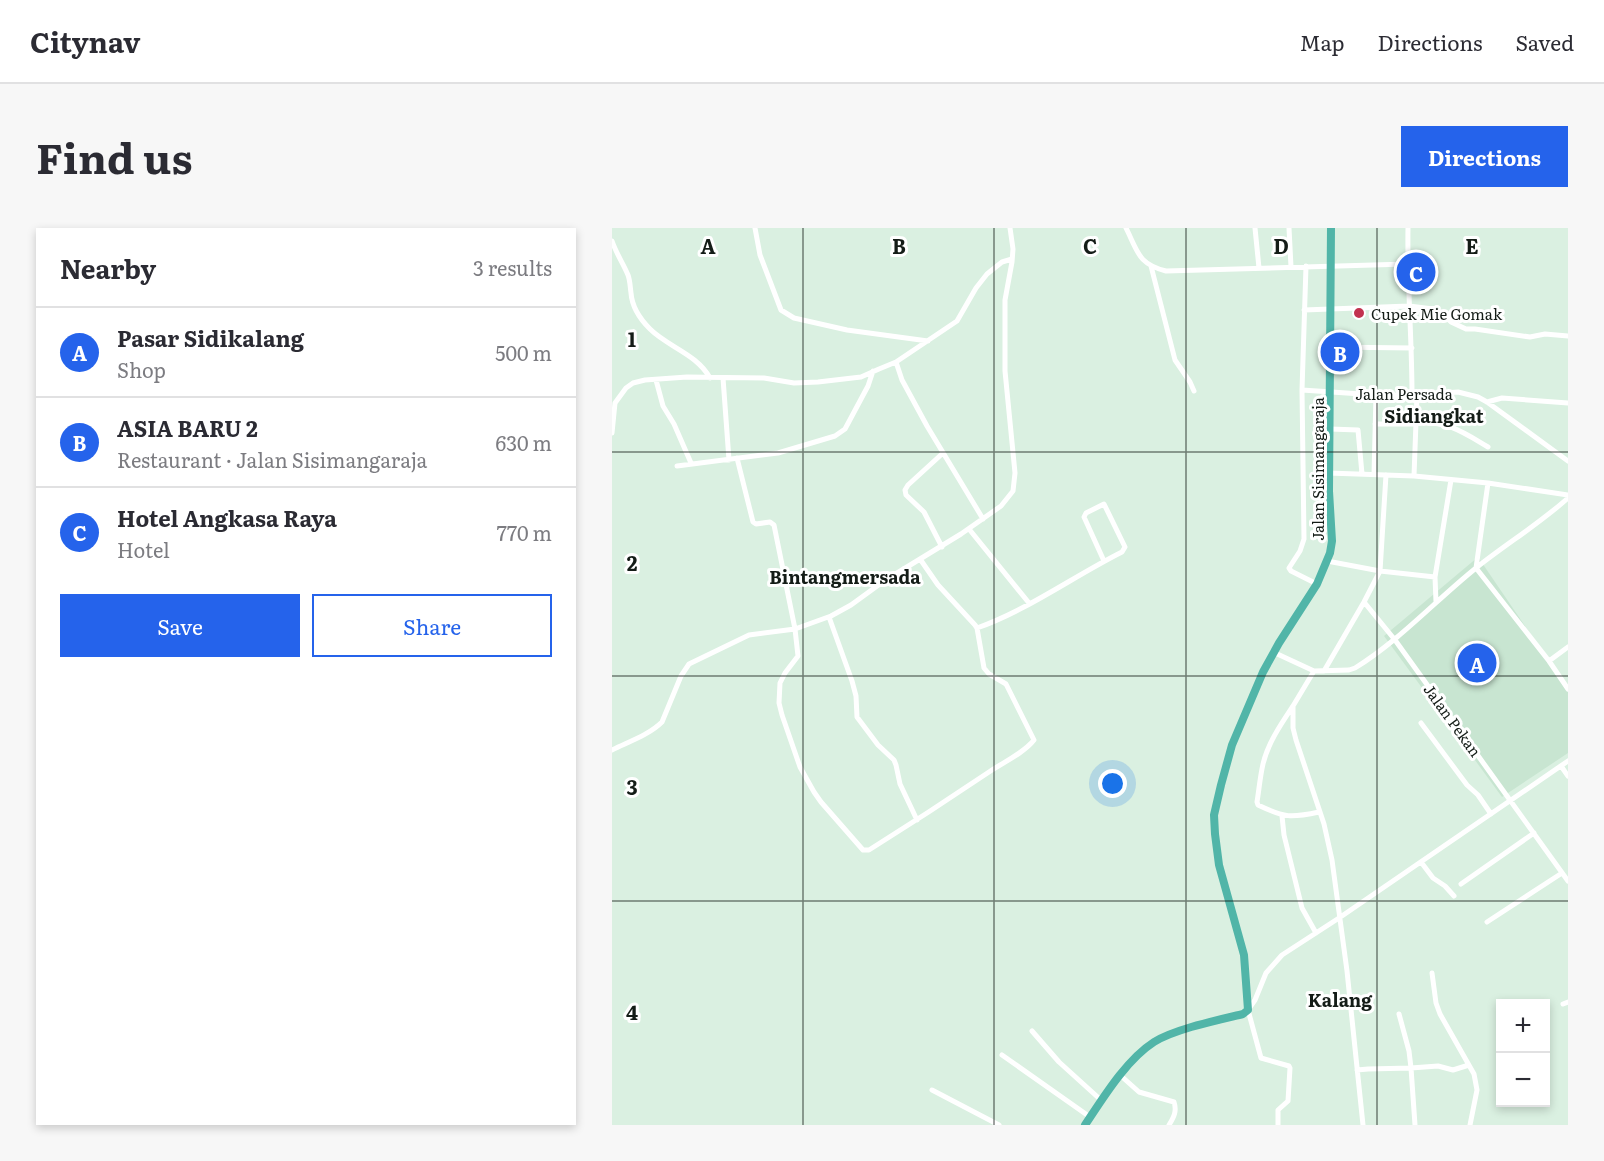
<!DOCTYPE html>
<html lang="en">
<head>
<meta charset="utf-8">
<style>
  :root { --surface:#fff; --page:#f7f7f7; --text:#2b2b33; --muted:#7c7c81; --line:#e1e1e2; --accent:#2563eb }
  body { margin:0; font-family:Literata,serif; background:var(--page); color:var(--text) }
  .controls { position:absolute; right:18px; bottom:18px; display:grid; overflow:hidden; border-radius:0px; box-shadow:0 3px 9px #0003 }
  .controls button { width:54px; height:54px; display:grid; place-items:center; padding:0; border:0; border-bottom:2px solid var(--line); background:var(--surface); color:var(--text); font:30px sans-serif }
  .you { position:absolute; left:501px; top:556px; width:21px; height:21px; margin:-15px; border:4px solid #fff; border-radius:50%; background:#1a73e8; box-shadow:0 0 0 9px #1a73e833 }
  .badge { display:grid; place-items:center; width:39px; height:39px; border-radius:50%; background:var(--accent); color:#fff; font-size:20px; font-weight:700 }
  .pin { position:absolute; translate:-50% -50%; border:3px solid #fff; box-shadow:0 2px 6px #0006 }
  .list { margin:0; padding:0; list-style:none }
  h2 { display:flex; justify-content:space-between; align-items:center; height:78px; margin:0; padding:0 24px; font-size:26px }
  h2 small { font-size:20px; font-weight:400; color:var(--muted) }
  .list li { display:grid; grid-template-columns:39px 1fr auto; gap:18px; align-items:center; box-sizing:border-box; height:90px; padding:0 24px; border-top:2px solid var(--line) }
  .list b { display:block; font-size:22px; white-space:nowrap }
  .list p { margin:0; font-size:20px; white-space:nowrap; color:var(--muted) }
  .list em { font-size:20px; font-style:normal; color:var(--muted) }
  .actions { display:flex; gap:12px; padding:18px 24px }
  .actions a { flex:1; padding:14px 0; border:2px solid var(--accent); border-radius:0px; text-align:center; font-size:21px; color:var(--accent) }
  .actions .main { background:var(--accent); color:#fff }
  .map { position:relative; flex:none; width:956px; height:897px; overflow:hidden; border-radius:0px }
  header { display:flex; align-items:center; gap:36px; box-sizing:border-box; height:84px; padding:0 30px; background:var(--surface); border-bottom:2px solid var(--line) }
  header strong { font-size:28px }
  nav { display:flex; gap:33px; margin-inline-start:auto; font-size:21px }
  .intro { display:flex; align-items:center; justify-content:space-between; box-sizing:border-box; height:144px; padding:0 36px }
  h1 { margin:0; font-size:42px }
  .button { padding:15px 27px; border-radius:0px; background:var(--accent); color:#fff; font-size:21px; font-weight:700 }
  main { display:flex; gap:36px; padding:0 36px }
  aside { flex:1; background:var(--surface); border-radius:0px; box-shadow:0 3px 9px #0003 }
  .map>svg:first-child { display:block }
</style>
</head>
<body>
<header>
<strong>Citynav</strong>
<nav><a>Map</a><a>Directions</a><a>Saved</a></nav>
</header>
<div class="intro"><h1>Find us</h1><a class="button">Directions</a></div>
<main>
<aside>
<h2>Nearby<small>3 results</small></h2>
<ul class="list">
<li><span class="badge">A</span><div><b>Pasar Sidikalang</b><p>Shop</p></div><em>500 m</em></li>
<li><span class="badge">B</span><div><b>ASIA BARU 2</b><p>Restaurant · Jalan Sisimangaraja</p></div><em>630 m</em></li>
<li><span class="badge">C</span><div><b>Hotel Angkasa Raya</b><p>Hotel</p></div><em>770 m</em></li>
</ul>
<div class="actions"><a class="main">Save</a><a>Share</a></div>
</aside>
<div class="map">
<svg width="956" height="897" viewBox="0 0 956 897">
  <rect width="100%" height="100%" fill="#daf0e1"/>
  <path fill="#c8e5d1" d="M866,329L956,461V525L890,569L772,408Z"/>
  <g fill="none" stroke-linecap="round" stroke-linejoin="round">
    <path stroke="#fff" stroke-width="5" d="M143,0L148,27L169,82L182,90L235,102L316,113
      M514,0C526,24 526,36 554,43L795,36
      M643,0L647,40
      M677,0L679,39
      M796,0C795,56 800,111 800,167
      M0,13C4,25 11,35 16,47C18,52 18,58 19,65C20,79 28,91 38,101C56,119 85,126 98,150
      M539,38L563,132L578,154L582,163
      M694,38L690,162L692,311L688,323L677,340L679,343L705,356
      M692,82L797,78L821,81L828,84L839,94L854,101H863L918,109L933,106L956,108
      M719,119L800,120
      M284,134L290,152L315,198L371,291
      M111,150L117,232
      M44,152L51,178L62,196L79,235
      M690,162L764,167H805L846,164L866,169L875,174L956,233
      M875,174L890,170L956,175
      M804,194C837,194 849,203 876,219
      M763,196H804
      M718,201L746,202L750,246
      M0,205L3,175L14,160L21,155L33,152L75,149L152,150L182,155L206,154L249,149L267,141L284,134L345,93L364,60L375,46L390,34L400,31
      M125,230L141,294L144,296L158,294L162,297L183,401L186,428L173,445L168,455L167,475L170,487L188,539L202,564L209,574L251,622H257C297,597 337,571 377,544C390,535 412,525 422,512L394,456L377,446L372,440L365,400L363,397L326,357L308,331
      M65,238L166,225L223,208L233,201L256,158L261,143
      M716,245L802,248L876,255L956,267
      M762,246L764,167
      M802,248L805,167
      M876,255L864,340L937,433L956,461
      M357,301L417,375
      M330,319L312,284L294,267L293,262L296,257L331,225
      M715,333L768,343L823,349
      M752,374L783,412L956,653
      M824,374L823,349L839,252
      M217,389L240,453L244,468L245,489L266,517L282,532L284,537L288,556L305,592
      M365,400C416,382 462,348 510,324L513,319L492,276L474,285L472,289L492,333
      M661,424L702,443L737,442L743,440C788,412 823,373 864,340C894,316 927,296 956,270
      M937,433L956,419
      M702,443L681,478V500L684,512L712,596L720,632L735,743L751,897
      M712,443L752,374L768,343L774,247
      M681,478C669,496 656,515 651,536C648,549 647,562 645,574L646,577C673,590 679,590 707,584
      M809,495L855,557L866,567L879,586
      M0,522C16,514 37,507 50,494L69,448L77,436L137,407L183,401L219,388L239,377L272,353L349,306L389,278L401,263L403,245L393,143V72L400,34L401,21L398,0
      M949,538L956,548
      M670,588L672,607L690,680L704,705
      M809,634L821,650L833,658L842,668
      M849,656L922,605
      M875,694L950,645
      M820,745L824,775L828,786L862,846L865,862L858,897
      M951,776L956,774
      M787,786L797,823L799,840
      M420,803L447,834L490,873
      M390,827L478,889
      M799,840L826,838L841,842L857,837
      M745,842L756,841L799,840L803,897
      M508,847L527,864L562,874C565,883 562,889 557,897
      M320,862L387,897
      M666,897V882L676,873L678,840L677,838L649,830L636,782L643,772L654,745L670,727L727,690L956,533"/>
    <path stroke="#51b5a8" stroke-width="8" d="M473,897C491,870 514,832 542,814C563,801 606,792 631,786L636,782L632,727L607,637L603,606L602,587L609,557L620,517L651,444L667,415L705,356L718,325L720,313L717,263L719,0"/>
  </g>
  <path fill="none" stroke="#141c17" stroke-width="1.5" stroke-opacity="0.55" d="M191,0V897M382,0V897M574,0V897M765,0V897M0,224H956M0,448H956M0,673H956"/>
  <circle fill="#c2324f" stroke="#fff" stroke-width="2" cx="747" cy="85" r="6"/>
  <g text-anchor="middle" dominant-baseline="central" stroke-width="6" stroke-linejoin="round" paint-order="stroke">
    <g font-size="15" fill="#141c17" stroke="#fff" text-anchor="start">
      <text x="759" y="85">Cupek Mie Gomak</text>
    </g>
    <g font-size="15" fill="#141c17" stroke="#fff">
      <text x="792" y="165">Jalan Persada</text>
      <text transform="translate(705 241) rotate(-90)">Jalan Sisimangaraja</text>
      <text transform="translate(841 492) rotate(54)">Jalan Pekan</text>
    </g>
    <g font-size="18" font-weight="bold" fill="#141c17" stroke="#fff">
      <text x="822" y="187">Sidiangkat</text>
      <text x="233" y="348">Bintangmersada</text>
      <text x="728" y="771">Kalang</text>
    </g>
  </g>
  <g font-size="20" text-anchor="middle" font-weight="bold" fill="#141c17" stroke="#fff" stroke-width="6" stroke-linejoin="round" paint-order="stroke">
    <text x="96" y="26">A</text>
    <text x="287" y="26">B</text>
    <text x="478" y="26">C</text>
    <text x="669" y="26">D</text>
    <text x="860" y="26">E</text>
    <text x="20" y="119">1</text>
    <text x="20" y="343">2</text>
    <text x="20" y="567">3</text>
    <text x="20" y="792">4</text>
  </g>
</svg>
<div class="controls">
<button>+</button>
<button>−</button>
</div>
<div class="you"></div>
<div class="pin badge" style="left:865px;top:435px">A</div>
<div class="pin badge" style="left:728px;top:124px">B</div>
<div class="pin badge" style="left:804px;top:44px">C</div>
</div>
</main>
</body>
</html>
